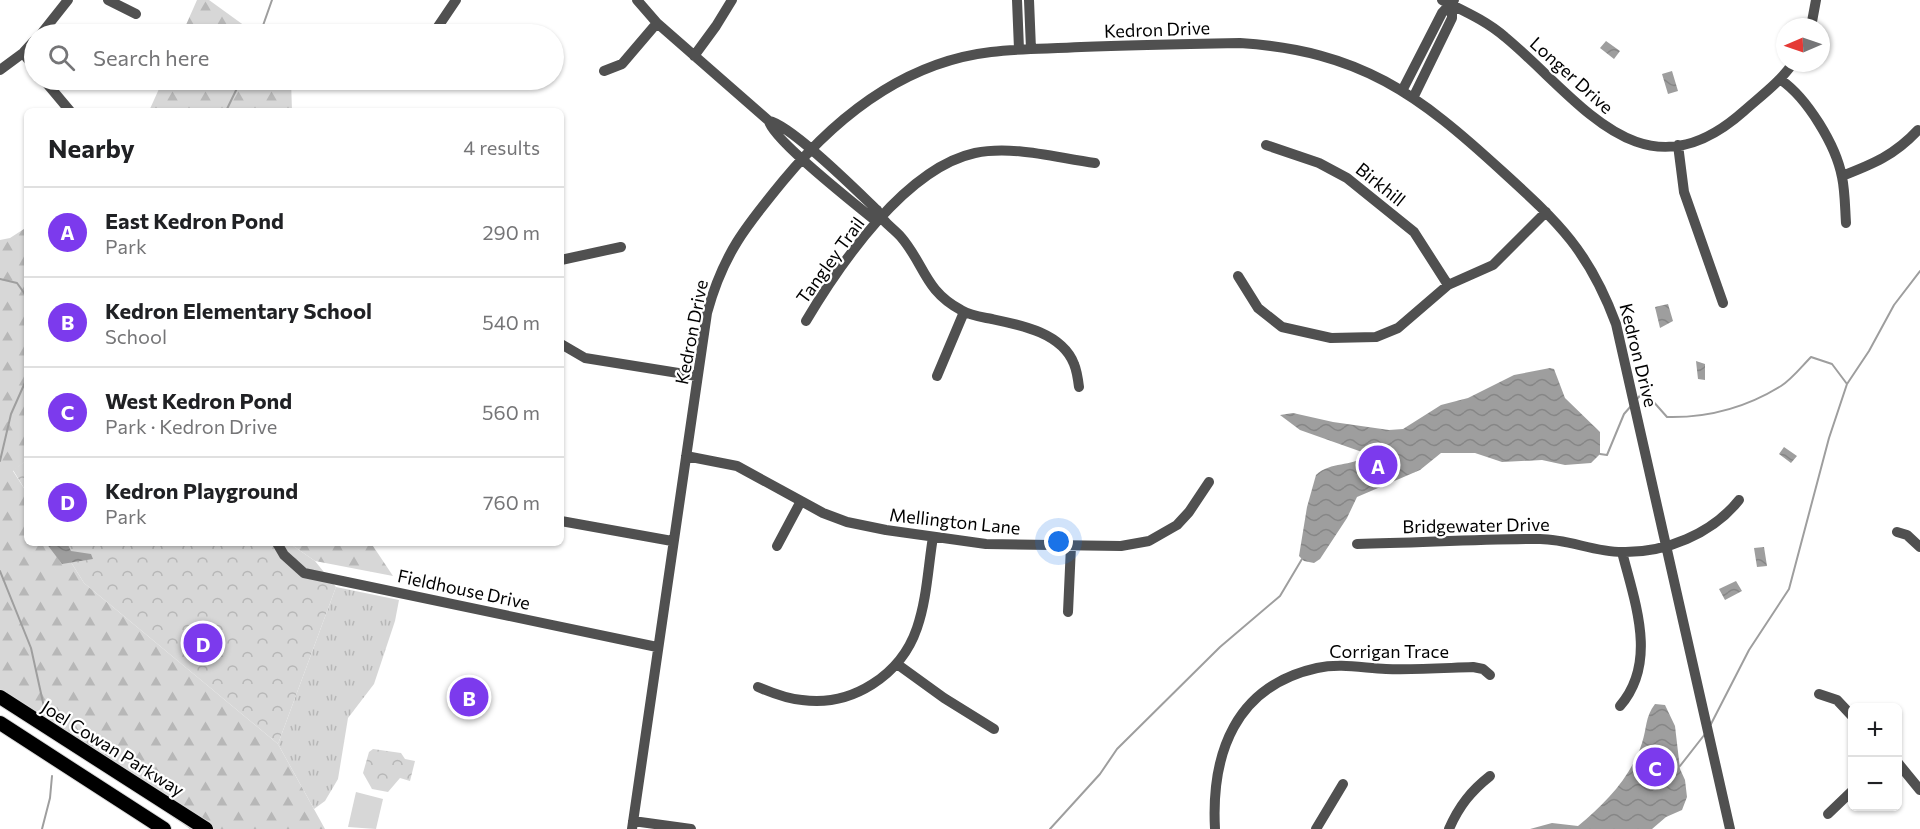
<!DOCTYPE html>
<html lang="en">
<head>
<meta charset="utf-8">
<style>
  :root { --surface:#fff; --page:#f2f2f2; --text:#202124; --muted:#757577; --line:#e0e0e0; --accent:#7c3aed }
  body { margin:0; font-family:Commissioner,sans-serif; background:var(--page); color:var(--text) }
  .controls { position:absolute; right:18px; bottom:18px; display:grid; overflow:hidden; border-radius:9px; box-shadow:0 2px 4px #0004 }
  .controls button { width:54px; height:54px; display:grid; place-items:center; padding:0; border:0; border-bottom:2px solid var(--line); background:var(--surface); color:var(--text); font:30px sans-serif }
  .compass { position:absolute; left:1776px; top:18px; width:54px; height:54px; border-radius:50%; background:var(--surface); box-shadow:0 2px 4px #0004; rotate:268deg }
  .you { position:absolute; left:1059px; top:542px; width:21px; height:21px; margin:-15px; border:4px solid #fff; border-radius:50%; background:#1a73e8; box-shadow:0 0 0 9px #1a73e833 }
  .badge { display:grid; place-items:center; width:39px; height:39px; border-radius:50%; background:var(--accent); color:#fff; font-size:20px; font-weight:700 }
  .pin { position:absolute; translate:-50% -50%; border:3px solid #fff; box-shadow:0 2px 6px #0006 }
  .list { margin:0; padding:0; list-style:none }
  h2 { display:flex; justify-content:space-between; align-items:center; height:78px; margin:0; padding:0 24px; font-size:26px }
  h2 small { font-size:20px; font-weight:400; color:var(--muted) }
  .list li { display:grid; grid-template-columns:39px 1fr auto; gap:18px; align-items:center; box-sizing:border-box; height:90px; padding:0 24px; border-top:2px solid var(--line) }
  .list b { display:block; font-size:22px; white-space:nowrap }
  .list p { margin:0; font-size:20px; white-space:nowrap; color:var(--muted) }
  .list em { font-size:20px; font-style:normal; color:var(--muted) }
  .icon { flex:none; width:33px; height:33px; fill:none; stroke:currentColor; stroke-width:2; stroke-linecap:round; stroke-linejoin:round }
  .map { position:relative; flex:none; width:1920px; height:829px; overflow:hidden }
  .search { position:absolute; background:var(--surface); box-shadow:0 2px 4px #0004; left:24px; top:24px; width:540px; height:66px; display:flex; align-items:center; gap:15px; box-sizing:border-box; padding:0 21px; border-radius:33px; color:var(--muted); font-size:22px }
  .panel { position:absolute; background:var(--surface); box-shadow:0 2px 4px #0004; left:24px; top:108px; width:540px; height:438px; border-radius:9px }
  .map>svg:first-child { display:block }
</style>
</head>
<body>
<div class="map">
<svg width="1920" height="829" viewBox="0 0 1920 829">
  <defs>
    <pattern id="grass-tufts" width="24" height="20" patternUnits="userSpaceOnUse" patternTransform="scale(1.5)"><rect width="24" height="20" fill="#d7d7d7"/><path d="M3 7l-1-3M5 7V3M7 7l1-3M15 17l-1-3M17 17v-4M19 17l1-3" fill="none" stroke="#b7b7b7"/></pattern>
    <pattern id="forest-firs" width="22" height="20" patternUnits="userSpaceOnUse" patternTransform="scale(1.5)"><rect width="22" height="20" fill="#d7d7d7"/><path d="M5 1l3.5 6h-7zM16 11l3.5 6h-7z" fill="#b7b7b7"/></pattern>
    <pattern id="park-crowns" width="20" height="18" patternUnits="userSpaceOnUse" patternTransform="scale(1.5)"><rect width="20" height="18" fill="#d7d7d7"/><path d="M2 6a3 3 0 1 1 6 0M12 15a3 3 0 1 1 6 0" fill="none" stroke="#b7b7b7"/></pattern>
    <pattern id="water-waves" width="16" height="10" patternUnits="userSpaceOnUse" patternTransform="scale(1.5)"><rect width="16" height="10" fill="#9e9e9e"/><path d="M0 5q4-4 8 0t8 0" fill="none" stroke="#868686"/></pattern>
  </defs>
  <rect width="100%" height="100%" fill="#fff"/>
  <path fill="url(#grass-tufts)" d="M336,587L399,600L395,621L374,684L348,718L338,779L325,801L314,809L278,744Z"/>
  <path fill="url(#forest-firs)" d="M197,0H209L256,34H182Z
    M163,80H291L292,111H149Z
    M27,227V460L13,471L27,493V543H59L84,583L278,744L325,829H190L114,776L0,706V240L10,238Z
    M289,543H371L393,576L315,561Z"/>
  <path fill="url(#park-crowns)" d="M27,460V493L13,470Z
    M59,543H289L315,561L336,587L278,744L84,583Z
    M373,749L401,753L405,759L415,761L410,781L400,778L388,792L372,789L363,773L369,752Z"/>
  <path fill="#d7d7d7" d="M356,792L383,799L376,829L348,827Z"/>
  <path fill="url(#water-waves)" d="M1606,41L1620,51L1614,59L1600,48Z
    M1672,71L1678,91L1668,94L1662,74Z
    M1668,304L1673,321L1660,328L1655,307Z
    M1696,361L1705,364V380L1698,379Z
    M1550,368L1554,369L1565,398L1600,432V454L1591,463L1565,465L1542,460L1502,462L1475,453H1441L1420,470L1357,497L1347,518L1320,559L1314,563L1304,561L1299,556L1307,507L1316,475C1331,461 1352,467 1364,456L1362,452L1300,430L1280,415L1293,413L1333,422L1389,430L1403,429L1441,405L1468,398L1514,375Z
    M1784,447L1797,456L1791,463L1779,454Z
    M46,543H67L71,551L91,554L93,559L62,564Z
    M1764,547L1767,566L1757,567L1754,548Z
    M1736,581L1742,591L1725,600L1719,589Z
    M1655,704L1665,705L1675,726L1680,769L1685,780L1687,797L1682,810L1666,817L1652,829H1530L1552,823L1578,826C1605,804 1631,777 1642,743C1647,728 1645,717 1655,704Z"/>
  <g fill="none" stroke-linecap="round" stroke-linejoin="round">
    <path stroke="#9e9e9e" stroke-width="2" d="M260,34L272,0
      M226,111L241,80
      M0,279L17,283L27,297
      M1637,399L1644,391L1667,417C1707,418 1747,407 1781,386C1792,379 1802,366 1811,357L1832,364L1847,384
      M1600,454L1607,455L1624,414L1631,406
      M0,461L11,414L27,378
      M0,571L31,648L44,707
      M1711,724L1749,650L1789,589L1829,438L1847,384L1869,351L1894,305L1920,271
      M1680,766L1705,734
      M42,829L50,798L52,776
      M1050,829L1100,774L1117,749L1220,647L1280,596L1302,559"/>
    <defs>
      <path id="major" d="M0,697L206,829
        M0,723L164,829"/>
    </defs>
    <use href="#major" stroke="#dbdbdb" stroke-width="16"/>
    <path stroke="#505050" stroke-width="10" d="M108,0L136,14
      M637,0L657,23L769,121C791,125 858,192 877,210C882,222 892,227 901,237C925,265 924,290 961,310C971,316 982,317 992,319C1021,325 1062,333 1074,364C1077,371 1078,379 1079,387
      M1017,0L1019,49
      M1029,0L1031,49
      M1442,0C1464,11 1487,21 1505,37C1580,99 1642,202 1744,111C1762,95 1780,82 1793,63
      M1811,27L1816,0
      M41,34L68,0
      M433,34L456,0
      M23,53L34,67
      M694,56L716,26L732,0
      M0,70L23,53L34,41
      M604,71L622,64L657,23
      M44,80L70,111
      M1781,80C1807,98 1836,145 1842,177C1845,191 1845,208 1846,223
      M1403,89L1442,13L1454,0
      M1414,96L1452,18V5
      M769,121C771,138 854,203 872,218L881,219
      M1266,145L1319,163L1347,178L1414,232L1448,285
      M1678,145L1684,192L1723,303
      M1842,176C1873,164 1895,155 1918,130
      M561,260L621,247
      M1238,276L1258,308L1282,327L1331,338L1376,337L1398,328L1448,285L1493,265L1546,212
      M806,321C841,262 906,168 975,153C1013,145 1057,158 1095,163
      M561,344L585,358L697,376
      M937,376L964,312
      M686,456L737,466L823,513L847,522L886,530L986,544L1121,546L1149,541L1177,525L1189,512L1209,482
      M561,521L672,541
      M1897,532L1907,535L1920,547
      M277,543L284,555L304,573L657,647
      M1357,544C1418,543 1479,539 1540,539C1568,539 1594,552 1622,552C1665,553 1712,534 1739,500
      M777,546L801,501
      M1068,612L1071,546
      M897,664L944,698L994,729
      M758,687C772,693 787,699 802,700C852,707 901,675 917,628C927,599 928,567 933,537
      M1819,694L1837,700L1852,716
      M1620,706C1658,662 1635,603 1622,552
      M1898,763L1920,790
      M1828,814L1852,791
      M633,821L691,829
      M632,829L707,313C723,254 746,226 783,181C836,117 905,62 991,52C1021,48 1051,49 1081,47C1134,45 1187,44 1240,43C1361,51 1418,94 1503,172C1559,223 1589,251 1616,324L1730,829
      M1215,829C1211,754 1235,686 1317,668C1340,663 1363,668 1386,669C1415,670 1444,668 1473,667L1483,669L1490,675
      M1316,829L1343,784
      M1449,829C1459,806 1471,791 1490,776"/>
    <use href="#major" stroke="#000" stroke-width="14"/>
  </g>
  <g text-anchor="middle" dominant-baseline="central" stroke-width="4.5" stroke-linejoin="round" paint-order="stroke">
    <g font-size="18" fill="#000" stroke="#fff">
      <text transform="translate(1157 29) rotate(-2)">Kedron Drive</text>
      <text transform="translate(1572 75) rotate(42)">Longer Drive</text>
      <text transform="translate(1381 184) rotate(39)">Birkhill</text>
      <text transform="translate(830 260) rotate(-54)">Tangley Trail</text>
      <text transform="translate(691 332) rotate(-79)">Kedron Drive</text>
      <text transform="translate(1639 355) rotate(76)">Kedron Drive</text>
      <text transform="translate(955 521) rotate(6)">Mellington Lane</text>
      <text transform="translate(1476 525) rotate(-1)">Bridgewater Drive</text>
      <text transform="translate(464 589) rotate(12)">Fieldhouse Drive</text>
      <text x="1389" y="651">Corrigan Trace</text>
      <text transform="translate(113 748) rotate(32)">Joel Cowan Parkway</text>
    </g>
  </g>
</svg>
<div class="controls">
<button>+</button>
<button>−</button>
</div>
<svg class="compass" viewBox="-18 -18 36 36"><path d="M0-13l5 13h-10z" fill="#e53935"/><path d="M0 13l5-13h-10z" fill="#757577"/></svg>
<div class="you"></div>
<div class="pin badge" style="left:1378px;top:465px">A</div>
<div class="pin badge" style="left:469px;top:697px">B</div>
<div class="pin badge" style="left:1655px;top:767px">C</div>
<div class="pin badge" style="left:203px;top:643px">D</div>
<div class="search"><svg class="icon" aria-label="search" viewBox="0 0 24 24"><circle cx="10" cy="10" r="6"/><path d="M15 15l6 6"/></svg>Search here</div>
<section class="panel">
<h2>Nearby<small>4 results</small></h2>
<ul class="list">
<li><span class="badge">A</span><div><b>East Kedron Pond</b><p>Park</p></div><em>290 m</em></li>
<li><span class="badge">B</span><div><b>Kedron Elementary School</b><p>School</p></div><em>540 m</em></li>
<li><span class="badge">C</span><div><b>West Kedron Pond</b><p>Park · Kedron Drive</p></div><em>560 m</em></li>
<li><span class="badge">D</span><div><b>Kedron Playground</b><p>Park</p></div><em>760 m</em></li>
</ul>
</section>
</div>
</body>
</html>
